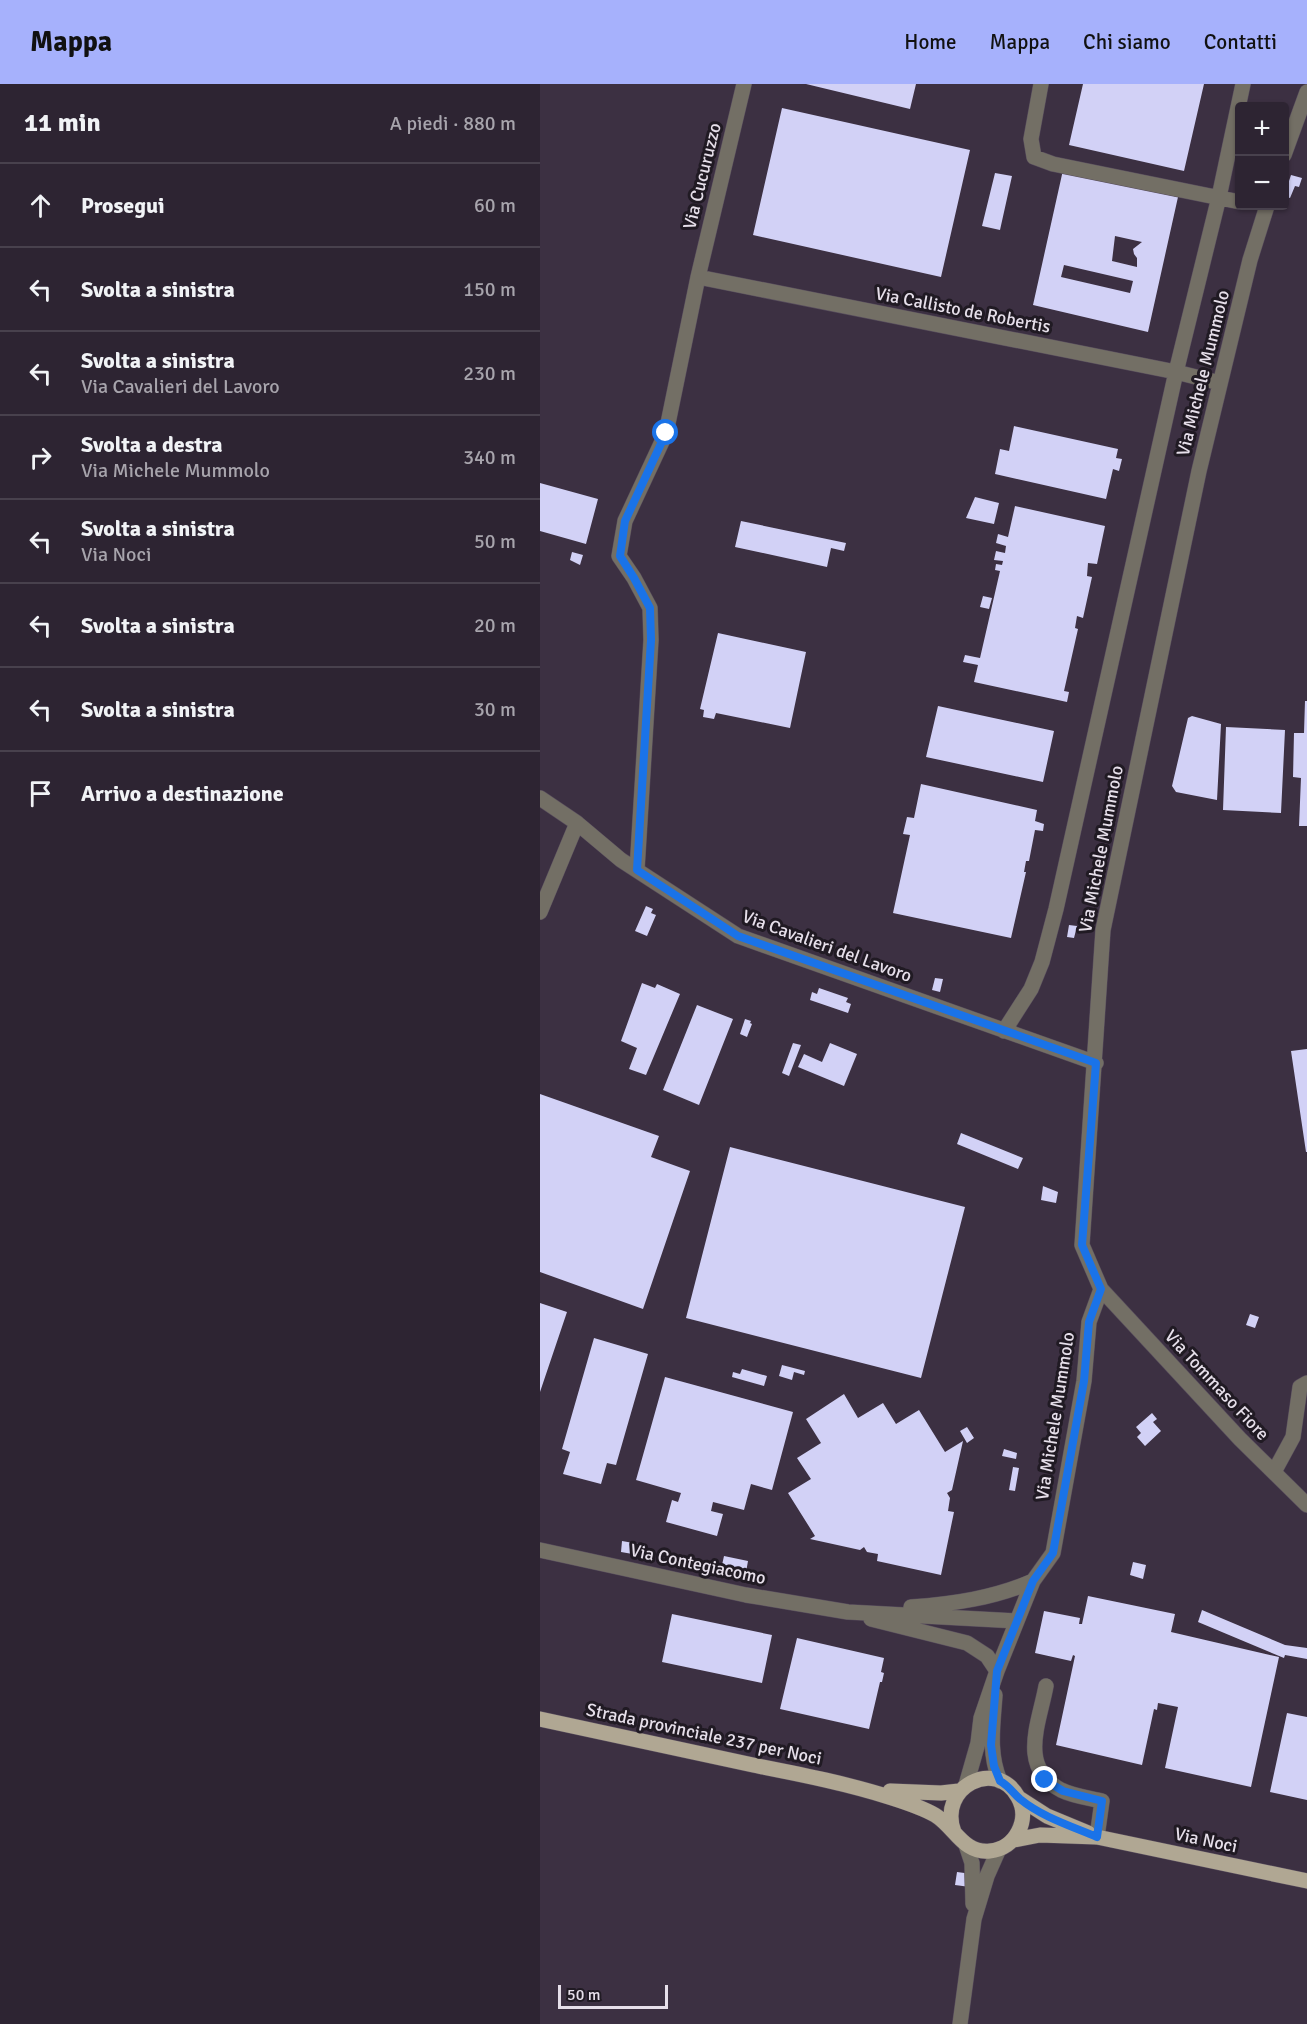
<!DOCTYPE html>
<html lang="it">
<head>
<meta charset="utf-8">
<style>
  :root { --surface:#2d2432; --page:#39303e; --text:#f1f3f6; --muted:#a7a4ac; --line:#48414d; --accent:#a6b1fc }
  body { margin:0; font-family:Signika,sans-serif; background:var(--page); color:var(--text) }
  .controls { position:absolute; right:18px; top:18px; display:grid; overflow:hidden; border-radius:6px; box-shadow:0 2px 4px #0004 }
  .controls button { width:54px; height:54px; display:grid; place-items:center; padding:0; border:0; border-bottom:2px solid var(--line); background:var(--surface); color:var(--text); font:30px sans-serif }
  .scale { position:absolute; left:18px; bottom:15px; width:110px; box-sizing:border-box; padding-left:6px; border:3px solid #e6dfea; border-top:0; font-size:16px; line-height:21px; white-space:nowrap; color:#e6dfea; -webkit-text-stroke:4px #201a23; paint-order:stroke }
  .stop { position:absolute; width:18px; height:18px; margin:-14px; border:4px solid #1a73e8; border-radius:50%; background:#fff }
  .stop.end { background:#1a73e8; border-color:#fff; box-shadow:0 2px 6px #0008 }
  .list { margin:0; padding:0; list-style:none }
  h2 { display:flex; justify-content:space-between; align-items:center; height:78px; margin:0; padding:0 24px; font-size:26px }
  h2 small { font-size:20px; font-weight:400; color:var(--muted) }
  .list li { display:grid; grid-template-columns:39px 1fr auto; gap:18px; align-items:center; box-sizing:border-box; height:84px; padding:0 24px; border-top:2px solid var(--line) }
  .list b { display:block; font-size:22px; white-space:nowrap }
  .list p { margin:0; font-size:20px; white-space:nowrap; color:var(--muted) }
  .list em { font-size:20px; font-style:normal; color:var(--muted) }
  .icon { flex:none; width:33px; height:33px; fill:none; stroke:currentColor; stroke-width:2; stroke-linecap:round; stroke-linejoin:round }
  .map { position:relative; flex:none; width:767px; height:1940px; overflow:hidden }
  header { display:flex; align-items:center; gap:36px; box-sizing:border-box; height:84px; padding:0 30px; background:var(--accent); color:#111 }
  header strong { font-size:28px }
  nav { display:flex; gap:33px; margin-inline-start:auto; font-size:21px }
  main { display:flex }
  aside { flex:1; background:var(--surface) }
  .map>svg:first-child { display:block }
</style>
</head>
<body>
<header>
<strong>Mappa</strong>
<nav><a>Home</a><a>Mappa</a><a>Chi siamo</a><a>Contatti</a></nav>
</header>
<main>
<aside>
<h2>11 min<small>A piedi · 880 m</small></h2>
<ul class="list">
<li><svg class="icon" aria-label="ahead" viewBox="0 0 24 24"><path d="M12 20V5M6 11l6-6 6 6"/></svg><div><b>Prosegui</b></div><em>60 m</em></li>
<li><svg class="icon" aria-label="left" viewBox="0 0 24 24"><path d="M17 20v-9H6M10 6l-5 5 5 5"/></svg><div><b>Svolta a sinistra</b></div><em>150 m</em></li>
<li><svg class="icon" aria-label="left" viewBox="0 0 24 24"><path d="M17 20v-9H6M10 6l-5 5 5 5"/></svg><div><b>Svolta a sinistra</b><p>Via Cavalieri del Lavoro</p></div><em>230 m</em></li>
<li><svg class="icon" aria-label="right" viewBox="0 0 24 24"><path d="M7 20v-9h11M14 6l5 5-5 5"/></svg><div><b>Svolta a destra</b><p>Via Michele Mummolo</p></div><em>340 m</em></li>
<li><svg class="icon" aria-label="left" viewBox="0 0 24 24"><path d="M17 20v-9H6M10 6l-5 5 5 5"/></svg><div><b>Svolta a sinistra</b><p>Via Noci</p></div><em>50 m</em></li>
<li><svg class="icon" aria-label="left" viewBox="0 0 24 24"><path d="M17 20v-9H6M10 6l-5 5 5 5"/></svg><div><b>Svolta a sinistra</b></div><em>20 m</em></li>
<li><svg class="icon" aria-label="left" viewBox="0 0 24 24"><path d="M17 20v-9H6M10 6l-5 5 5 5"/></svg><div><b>Svolta a sinistra</b></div><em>30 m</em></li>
<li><svg class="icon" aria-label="arrive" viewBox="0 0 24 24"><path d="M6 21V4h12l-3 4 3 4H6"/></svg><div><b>Arrivo a destinazione</b></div></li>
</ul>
</aside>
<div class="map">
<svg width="767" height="1940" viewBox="0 0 767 1940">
  <rect width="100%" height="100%" fill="#3c3042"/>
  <path fill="#d2d1f6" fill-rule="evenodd" d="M266,0H376L370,25Z
    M543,0H664L644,87L529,61Z
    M242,24L430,66L401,193L213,151Z
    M523,86L638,113L608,248L493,221ZM575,152L602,158L593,165L594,170L597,174V183L572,177ZM524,181L593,197L590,209L521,193Z
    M455,89L472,92L460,146L442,142Z
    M751,91L762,94L759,103L755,102L750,114L744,112V98L749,97Z
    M474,342L578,365L576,374L582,375L579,387L573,385L566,415L455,390L460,365L469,367Z
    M0,399L58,415L46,460L0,447Z
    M435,413L459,419L454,440L426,434Z
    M475,422L565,442L557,480L548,479L547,492L552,493L543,534L537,532L535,544L538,545L524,607L529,608L527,618L434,598L438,581L423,578L425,571L440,574L460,487L455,486L456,480L462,481L463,477L454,476L456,467L465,469L466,462L456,459L458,450L468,453Z
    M201,437L306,459L304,467L291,464L287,483L195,463Z
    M32,468L43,471L40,481L30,476Z
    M443,512L452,514L449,525L440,523Z
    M178,549L266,568L250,644L176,629L174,635L163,633L164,626L160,625Z
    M765,617H767V742H759L761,694L753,693L754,649H764Z
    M398,622L514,647L503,698L386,673Z
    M652,632L681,640L677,716L636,708L632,702L648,634Z
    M686,643L745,646L741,729L683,726Z
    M381,700L497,726L495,737L504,740L503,747L495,746L489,777H486L484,788H486L471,854L353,829L370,751L363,750L367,733L374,734Z
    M106,822L113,825L111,829L116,831L107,852L95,847Z
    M529,841L537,842L534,854L527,853Z
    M395,894L403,895L400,908L392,906Z
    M102,899L115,904L117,900L140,910L106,991L89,985L97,964L81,957Z
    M279,904L308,914L306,918L311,920L308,929L270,916L272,908L277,910Z
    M157,921L193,935L159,1021L123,1006Z
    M205,935L211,937L210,939L212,940L207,953L200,950Z
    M253,959L261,961L249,992L242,989Z
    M290,959L317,970L304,1002L258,983L264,970L282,978Z
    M767,965V1068H766L751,967Z
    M0,1010L119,1052L111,1073L150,1087L103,1225L0,1188Z
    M421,1049L483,1074L478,1085L417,1060Z
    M190,1063L425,1123L381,1294L146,1234Z
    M503,1102L518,1108L516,1119L501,1116Z
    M0,1219L27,1228L0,1308Z
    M710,1230L719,1233L715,1244L706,1241Z
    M54,1254L108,1270L76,1381L67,1379L61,1400L23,1390L30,1368L22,1365Z
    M242,1281L265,1287L264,1291L254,1288L252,1296L239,1292Z
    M202,1285L227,1292L224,1302L192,1293L193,1288L200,1290Z
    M125,1293L253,1328L232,1406L211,1400L204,1426L173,1418L171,1427L183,1430L177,1452L126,1438L132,1416L138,1418L141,1409L96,1396Z
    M304,1310L318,1334L343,1319L356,1340L379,1326L405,1368L423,1357L412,1406L407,1409L410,1414L408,1427L414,1428L401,1491L337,1477L338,1470L327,1468L324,1463L320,1466L270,1455L275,1452L248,1409L271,1395L257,1374L281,1359L266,1335Z
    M612,1329L617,1335L613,1338L621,1347L605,1362L597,1353L601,1349L596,1343Z
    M427,1343L434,1354L427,1359L420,1347Z
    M464,1365L477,1369L476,1375L462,1372Z
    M473,1383L479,1384L475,1407L469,1406Z
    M82,1457L105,1461L104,1472L81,1468Z
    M184,1472L208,1477L205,1494L180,1490Z
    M593,1478L606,1481L603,1495L590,1491Z
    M548,1512L635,1530L631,1548L739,1573L711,1703L625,1684L638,1623L618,1619L617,1626L614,1625L602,1681L516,1661L535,1572L533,1571L531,1577L495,1569L504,1527L540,1534L539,1540H542Z
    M662,1526L745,1561L767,1564V1575L745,1571L744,1574L658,1538Z
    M132,1530L232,1551L222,1599L122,1578Z
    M257,1554L344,1574L341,1588L344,1589L342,1598H340L329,1645L240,1625Z
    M747,1629L767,1633V1716L730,1708Z
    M417,1788L432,1790L430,1803L415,1801Z"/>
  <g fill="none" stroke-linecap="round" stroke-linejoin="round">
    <defs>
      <path id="minor" d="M501,0L491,55L494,73L513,80L700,118
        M744,71L767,8
        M727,122L710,176L659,387L563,846L542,1161L561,1205L700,1355L767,1421
        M158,193L636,288L680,299
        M0,714L37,739L81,776L198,852L556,979
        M97,786L111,556L110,524L94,494L79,472L85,437L126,349L158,193L204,0
        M0,828L37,739
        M464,947L491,905L502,878L516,825L636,288L679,113L703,0
        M734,1388L753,1353L760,1303L767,1299
        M0,1466L206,1511L308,1528L477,1537
        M371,1523C413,1520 454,1514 493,1497
        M331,1535L427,1559L447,1572L457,1587
        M506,1602C499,1640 478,1683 521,1706C533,1712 549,1714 562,1717L557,1753
        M455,1611C453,1641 448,1669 460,1697
        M426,1701L438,1659L441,1634L457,1587L493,1497L513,1469L544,1297L549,1238L561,1205
        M426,1761L432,1779L433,1820
        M420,1940L434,1835L447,1792L459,1765"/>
      <path id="major" d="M0,1635C71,1650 142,1665 213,1681C258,1690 305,1699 349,1713C365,1718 381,1723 395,1731C415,1743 423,1770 450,1767C475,1765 491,1736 478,1713C456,1673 397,1703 414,1748
        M350,1707L401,1709L419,1707
        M479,1714L507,1732L548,1749
        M474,1756L500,1751L557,1753L767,1797"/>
    </defs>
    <use href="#minor" stroke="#574c5d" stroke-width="16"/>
    <use href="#major" stroke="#574c5d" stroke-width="16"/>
    <use href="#minor" stroke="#736f65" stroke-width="15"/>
    <use href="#major" stroke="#b0a793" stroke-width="15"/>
  </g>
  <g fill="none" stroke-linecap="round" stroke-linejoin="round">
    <path stroke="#1a73e8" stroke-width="8" d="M126,349L85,437L80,472L94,494L110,524L111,556L97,786L198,852L556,979L542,1161L561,1205L549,1238L544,1297L513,1469L493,1497L457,1587L451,1661L454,1682L460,1697C469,1702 473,1709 480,1715C502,1733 531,1742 557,1753L562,1717L523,1707L505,1696"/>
  </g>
  <g text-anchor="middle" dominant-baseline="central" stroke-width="6" stroke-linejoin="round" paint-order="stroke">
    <g font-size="18" fill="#e6dfea" stroke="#201a23">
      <text transform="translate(162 92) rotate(-76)">Via Cucuruzzo</text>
      <text transform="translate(423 226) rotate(11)">Via Callisto de Robertis</text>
      <text transform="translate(663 289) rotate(-76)">Via Michele Mummolo</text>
      <text transform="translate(561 765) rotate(-79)">Via Michele Mummolo</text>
      <text transform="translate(287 862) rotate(20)">Via Cavalieri del Lavoro</text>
      <text transform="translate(677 1301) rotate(47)">Via Tommaso Fiore</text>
      <text transform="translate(515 1332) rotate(-81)">Via Michele Mummolo</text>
      <text transform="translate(158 1480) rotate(12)">Via Contegiacomo</text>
      <text transform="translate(164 1650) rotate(12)">Strada provinciale 237 per Noci</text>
      <text transform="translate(666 1756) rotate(12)">Via Noci</text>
    </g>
  </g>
</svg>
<div class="controls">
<button>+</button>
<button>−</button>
</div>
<div class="scale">50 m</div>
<div class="stop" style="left:126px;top:349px"></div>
<div class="stop end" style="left:505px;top:1696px"></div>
</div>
</main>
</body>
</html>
